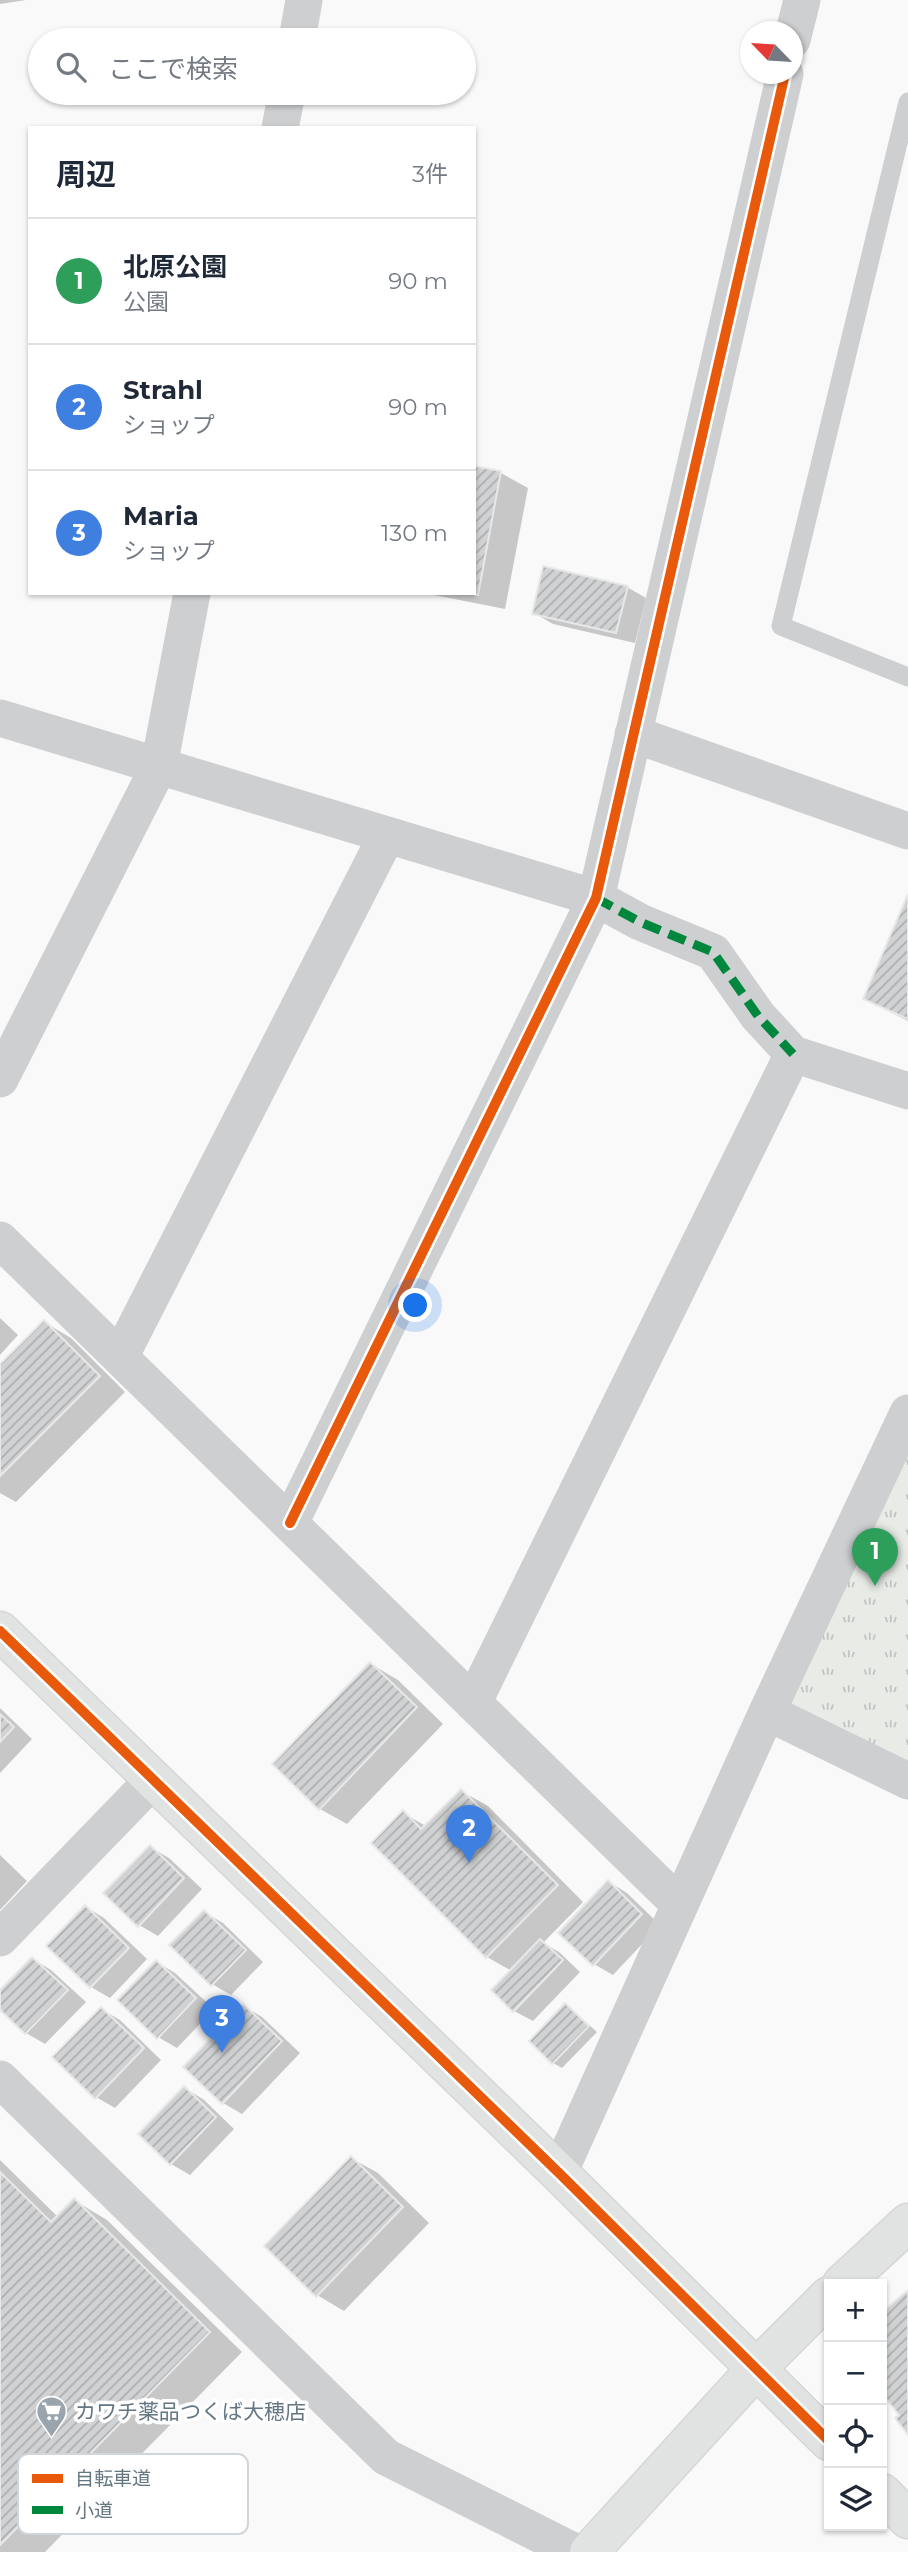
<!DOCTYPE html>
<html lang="ja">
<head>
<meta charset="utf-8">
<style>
  :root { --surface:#fff; --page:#f6f6f7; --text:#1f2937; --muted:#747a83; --line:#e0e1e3; --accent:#0b8043 }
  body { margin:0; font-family:Montserrat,"Noto Sans JP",sans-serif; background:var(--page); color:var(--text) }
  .controls { position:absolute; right:21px; bottom:21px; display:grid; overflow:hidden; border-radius:0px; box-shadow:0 2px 5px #0004 }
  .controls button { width:63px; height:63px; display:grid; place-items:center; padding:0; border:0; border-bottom:2px solid var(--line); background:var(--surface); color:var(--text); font:35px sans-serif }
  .compass { position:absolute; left:740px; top:21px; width:63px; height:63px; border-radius:50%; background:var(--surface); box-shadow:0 2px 5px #0004; rotate:295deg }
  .you { position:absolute; left:416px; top:1306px; width:24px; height:24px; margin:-18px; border:5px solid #fff; border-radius:50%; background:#1a73e8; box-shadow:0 0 0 10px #1a73e833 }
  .badge { display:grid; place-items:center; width:46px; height:46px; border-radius:50%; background:var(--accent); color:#fff; font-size:23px; font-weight:700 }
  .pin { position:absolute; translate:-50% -58px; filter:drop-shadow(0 2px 4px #0008) }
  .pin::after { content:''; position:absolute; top:37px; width:24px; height:21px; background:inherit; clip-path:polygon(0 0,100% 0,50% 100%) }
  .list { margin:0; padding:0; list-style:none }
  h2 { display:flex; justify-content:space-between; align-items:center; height:91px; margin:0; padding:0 28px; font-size:30px }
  h2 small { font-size:23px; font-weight:400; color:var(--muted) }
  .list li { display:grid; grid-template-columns:46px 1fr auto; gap:21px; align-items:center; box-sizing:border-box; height:126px; padding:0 28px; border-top:2px solid var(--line) }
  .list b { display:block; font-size:26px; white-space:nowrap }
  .list p { margin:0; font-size:23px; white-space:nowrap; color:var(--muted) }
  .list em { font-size:23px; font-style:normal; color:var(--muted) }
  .icon { flex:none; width:38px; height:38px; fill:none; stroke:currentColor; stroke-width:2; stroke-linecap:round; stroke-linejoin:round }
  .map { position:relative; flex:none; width:908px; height:2552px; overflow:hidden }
  .search { position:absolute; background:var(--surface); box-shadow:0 2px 5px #0004; left:28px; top:28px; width:448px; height:77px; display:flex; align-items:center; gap:18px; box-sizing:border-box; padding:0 24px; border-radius:38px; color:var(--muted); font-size:26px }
  .panel { position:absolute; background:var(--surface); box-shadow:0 2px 5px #0004; left:28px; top:126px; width:448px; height:469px; border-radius:0px }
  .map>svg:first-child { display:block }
</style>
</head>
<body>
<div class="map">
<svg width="908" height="2552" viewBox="0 0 908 2552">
  <defs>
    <pattern id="grass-tufts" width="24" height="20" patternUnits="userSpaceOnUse" patternTransform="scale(1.75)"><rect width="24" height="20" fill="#e8ebe6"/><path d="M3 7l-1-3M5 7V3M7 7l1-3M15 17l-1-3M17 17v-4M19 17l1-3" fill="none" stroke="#c0c3c0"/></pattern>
    <pattern id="building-hatch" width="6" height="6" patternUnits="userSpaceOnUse" patternTransform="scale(1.75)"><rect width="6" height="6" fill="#d0d2d3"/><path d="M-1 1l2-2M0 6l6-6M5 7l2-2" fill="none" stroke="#acafb1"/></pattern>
  </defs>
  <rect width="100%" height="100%" fill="#f9f9f9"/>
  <path fill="url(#grass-tufts)" d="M908,1441V1795L777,1730Z"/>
  <path fill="#0003" d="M0,0H26L0,4Z
    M474,468L501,473L528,488L505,609L424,593H474Z
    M627,587L646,598L635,643L553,624L534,613Z
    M908,899V1021L865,999Z
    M0,1318L18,1335L0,1355Z
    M44,1322L71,1338L125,1392L16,1502L0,1493V1366Z
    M371,1664L398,1680L443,1724L347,1824L320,1809Z
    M0,1708L32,1739L0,1773Z
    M461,1791L488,1806L583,1902L543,1943L559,1952L580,1972L533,2021L514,2011L493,1990L512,1971L487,1957L403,1813L426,1826Z
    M150,1847L169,1858L202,1889L158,1936L139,1925Z
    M0,1855L27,1881L0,1910Z
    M609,1882L627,1893L660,1925L613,1975L594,1964Z
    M86,1907L104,1918L147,1959L110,1998L91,1987L49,1946Z
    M204,1912L223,1923L263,1962L231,1995L212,1984Z
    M33,1959L51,1970L86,2002L45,2044L26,2033L0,2008V1993Z
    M157,1962L175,1973L214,2009L177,2048L158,2037Z
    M243,2006L262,2017L300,2053L242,2114L223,2103L186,2067Z
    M565,2006L574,2011L597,2032L562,2068L553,2063L531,2041Z
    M101,2009L120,2020L161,2060L115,2108L96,2097Z
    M184,2088L203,2099L234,2129L190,2175L171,2164Z
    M351,2158L378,2173L429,2223L344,2311L317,2295Z
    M0,2160L58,2217L74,2200L107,2220L242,2352L45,2552H0Z"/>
  <path fill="url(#building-hatch)" stroke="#e8e8e8" stroke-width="2" d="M474,466L501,471L478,595L468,593H474Z
    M543,566L628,586L616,633L532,614Z
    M908,894V1019L863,999Z
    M44,1320L100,1376L0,1476V1364Z
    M370,1662L417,1707L319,1810L272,1764Z
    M0,1714L14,1727L0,1742Z
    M461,1789L558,1885L486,1958L371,1843L403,1810L421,1829Z
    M150,1845L184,1878L138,1927L103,1893Z
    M608,1880L642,1914L593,1966L558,1933Z
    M85,1905L129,1948L90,1988L46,1946Z
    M204,1910L246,1950L211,1986L169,1945Z
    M540,1939L563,1960L513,2012L491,1990Z
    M32,1957L68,1990L25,2034L0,2010V1990Z
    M156,1960L196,1998L157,2039L117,2000Z
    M565,2003L589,2026L552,2064L529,2041Z
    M243,2004L282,2041L222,2104L183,2067Z
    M101,2007L144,2048L95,2099L52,2057Z
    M184,2086L216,2117L170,2165L138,2134Z
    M351,2156L403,2207L316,2297L264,2246Z
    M0,2172L51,2222L74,2198L210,2332L0,2545Z
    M908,2290V2435L895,2418L899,2415L882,2394V2312Z"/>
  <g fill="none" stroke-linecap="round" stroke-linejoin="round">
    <defs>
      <path id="secondary" d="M0,1631L559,2173L829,2441
        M842,2284L908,2223
        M882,2493L908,2519
        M589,2552L757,2368L829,2296"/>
    </defs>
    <use href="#secondary" stroke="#d5d6d7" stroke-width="41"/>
    <path stroke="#cecfd0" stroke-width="19" d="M908,102L781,626L908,677"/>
    <path stroke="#cecfd0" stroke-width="37" d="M297,40L304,0
      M792,40L802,0
      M280,128L287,93
      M0,718L596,898L640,922L713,952L758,1016L793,1054L908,1091
      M633,734L908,831
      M0,1079L159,766L192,593
      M0,1240L680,1905
      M120,1357L387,835
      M290,1523L596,898L785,74
      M473,1703L793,1054
      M767,1712L908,1781
      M0,1938L153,1780
      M0,2079L386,2457L575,2552
      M559,2173L767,1712L908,1413"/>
    <use href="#secondary" stroke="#e1e2e2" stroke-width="38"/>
    <path stroke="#00873e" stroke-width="9" stroke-dasharray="18 9" stroke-linecap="butt" d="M596,898L640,922L713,952L758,1016L793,1054"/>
    <defs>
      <path id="cycleway" d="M290,1523L596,898L785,74
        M0,1631L559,2173L829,2441"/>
    </defs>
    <use href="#cycleway" stroke="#fff" stroke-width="15"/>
    <use href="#cycleway" stroke="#e8590c" stroke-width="10"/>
  </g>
  <defs>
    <symbol id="supermarket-pin" viewBox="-11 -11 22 30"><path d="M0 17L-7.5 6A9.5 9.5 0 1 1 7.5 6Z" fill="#99a4ac" stroke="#fff"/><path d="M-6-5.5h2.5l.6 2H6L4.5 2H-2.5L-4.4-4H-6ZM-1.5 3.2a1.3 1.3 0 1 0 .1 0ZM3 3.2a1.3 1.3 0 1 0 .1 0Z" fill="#fff"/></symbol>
  </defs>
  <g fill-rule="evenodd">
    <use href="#supermarket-pin" x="34" y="2394" width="35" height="47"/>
  </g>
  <g text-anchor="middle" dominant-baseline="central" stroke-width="7" stroke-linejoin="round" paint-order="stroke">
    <g font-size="21" fill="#657683" stroke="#fff" text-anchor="start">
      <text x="75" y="2411">カワチ薬品つくば大穂店</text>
    </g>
  </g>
  <rect x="18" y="2454" width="230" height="80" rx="10" fill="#fff" stroke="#d1d6da" stroke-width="2"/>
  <rect x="32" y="2474" width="31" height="9" fill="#e8590c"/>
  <rect x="32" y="2506" width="31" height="8" fill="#00873e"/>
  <g font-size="19" fill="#657683">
    <text x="75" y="2485">自転車道</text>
    <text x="75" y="2517">小道</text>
  </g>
</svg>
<div class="controls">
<button>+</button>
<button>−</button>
<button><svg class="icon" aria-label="locate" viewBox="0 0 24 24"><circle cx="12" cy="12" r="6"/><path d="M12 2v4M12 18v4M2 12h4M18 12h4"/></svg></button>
<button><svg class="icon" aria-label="layers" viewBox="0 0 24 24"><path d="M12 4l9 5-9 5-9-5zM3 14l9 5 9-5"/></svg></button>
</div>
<svg class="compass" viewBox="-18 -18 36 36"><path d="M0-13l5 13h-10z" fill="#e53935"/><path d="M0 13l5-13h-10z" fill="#747a83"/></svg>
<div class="you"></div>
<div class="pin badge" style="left:875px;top:1586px;background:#2e9e5b">1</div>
<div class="pin badge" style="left:469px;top:1863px;background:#3f7fe0">2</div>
<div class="pin badge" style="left:222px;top:2053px;background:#3f7fe0">3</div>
<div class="search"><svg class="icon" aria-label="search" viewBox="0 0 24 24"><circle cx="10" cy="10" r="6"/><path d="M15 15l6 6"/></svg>ここで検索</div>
<section class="panel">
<h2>周辺<small>3件</small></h2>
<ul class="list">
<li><span class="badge" style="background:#2e9e5b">1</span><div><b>北原公園</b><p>公園</p></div><em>90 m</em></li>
<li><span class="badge" style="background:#3f7fe0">2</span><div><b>Strahl</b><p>ショップ</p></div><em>90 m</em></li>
<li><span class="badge" style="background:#3f7fe0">3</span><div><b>Maria</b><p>ショップ</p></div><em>130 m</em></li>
</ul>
</section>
</div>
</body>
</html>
